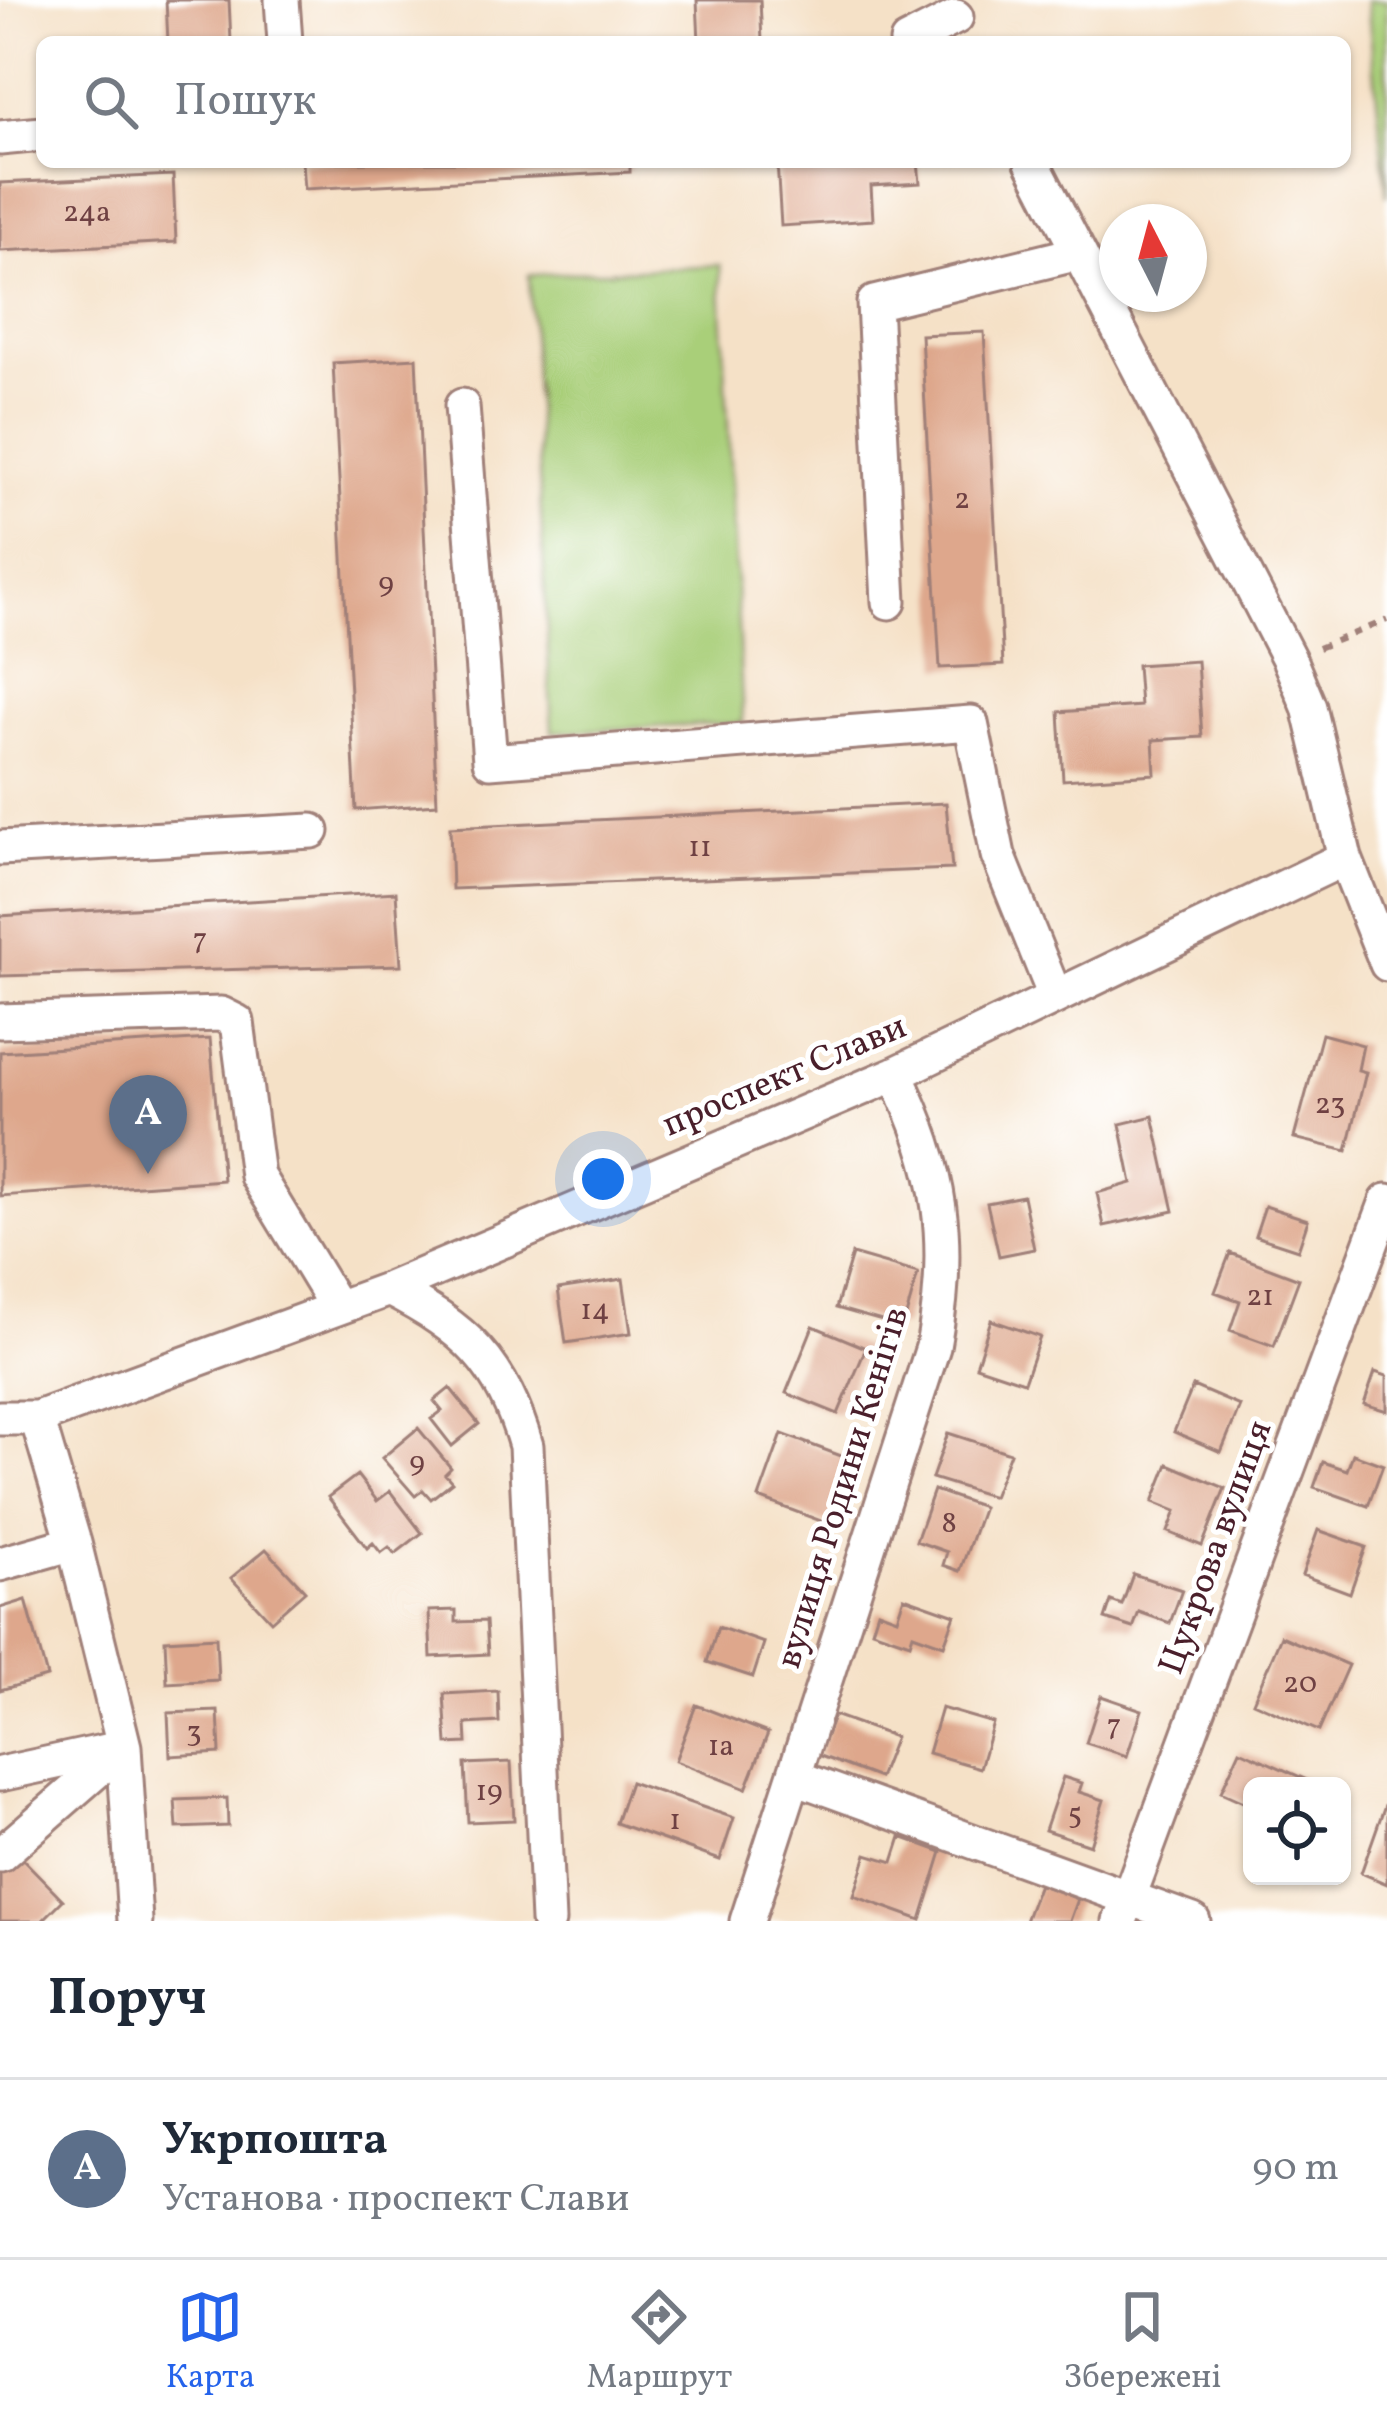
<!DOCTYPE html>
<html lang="uk">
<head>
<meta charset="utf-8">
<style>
  :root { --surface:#fff; --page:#f2f2f3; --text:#1f2937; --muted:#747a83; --line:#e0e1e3; --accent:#2563eb }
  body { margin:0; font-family:Vollkorn,serif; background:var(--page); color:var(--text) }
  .controls { position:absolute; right:36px; bottom:36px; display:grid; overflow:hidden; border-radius:18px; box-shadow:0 3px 9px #0004 }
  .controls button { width:108px; height:108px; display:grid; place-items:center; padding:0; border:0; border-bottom:3px solid var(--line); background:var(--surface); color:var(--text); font:60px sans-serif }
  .compass { position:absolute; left:1099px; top:204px; width:108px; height:108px; border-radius:50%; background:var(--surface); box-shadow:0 3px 9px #0004; rotate:354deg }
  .you { position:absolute; left:603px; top:1179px; width:42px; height:42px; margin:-30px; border:9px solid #fff; border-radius:50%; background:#1a73e8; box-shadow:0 0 0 18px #1a73e833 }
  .badge { display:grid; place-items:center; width:78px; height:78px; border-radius:50%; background:var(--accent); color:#fff; font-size:39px; font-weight:700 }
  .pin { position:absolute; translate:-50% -99px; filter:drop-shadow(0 3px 6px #0008) }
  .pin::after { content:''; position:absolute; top:63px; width:42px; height:36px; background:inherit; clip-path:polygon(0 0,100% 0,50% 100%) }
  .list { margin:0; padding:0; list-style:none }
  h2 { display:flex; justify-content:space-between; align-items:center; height:156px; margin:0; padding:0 48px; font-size:51px }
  h2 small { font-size:39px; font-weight:400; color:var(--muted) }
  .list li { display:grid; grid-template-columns:78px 1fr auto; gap:36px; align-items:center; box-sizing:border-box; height:180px; padding:0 48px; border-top:3px solid var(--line) }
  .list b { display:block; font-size:45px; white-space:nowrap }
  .list p { margin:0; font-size:39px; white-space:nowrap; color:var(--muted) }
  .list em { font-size:39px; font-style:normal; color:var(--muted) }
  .icon { flex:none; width:66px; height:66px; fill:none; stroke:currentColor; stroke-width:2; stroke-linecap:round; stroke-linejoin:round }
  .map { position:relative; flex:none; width:1387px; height:1921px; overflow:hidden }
  .search { position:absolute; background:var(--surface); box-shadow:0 3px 9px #0004; left:36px; right:36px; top:36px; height:132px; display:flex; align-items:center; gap:30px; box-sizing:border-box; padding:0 42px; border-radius:18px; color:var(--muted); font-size:45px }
  .sheet { height:336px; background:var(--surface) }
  nav { display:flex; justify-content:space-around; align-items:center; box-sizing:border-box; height:168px; border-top:3px solid var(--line); background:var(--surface); font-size:33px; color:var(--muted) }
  nav a { display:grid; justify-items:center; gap:6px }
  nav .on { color:var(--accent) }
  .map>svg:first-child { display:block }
</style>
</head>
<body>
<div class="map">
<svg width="1387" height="1921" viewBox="0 0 1387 1921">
  <rect width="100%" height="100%" fill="#fff"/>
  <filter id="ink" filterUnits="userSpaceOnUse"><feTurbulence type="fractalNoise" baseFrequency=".00833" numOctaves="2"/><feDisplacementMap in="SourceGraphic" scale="24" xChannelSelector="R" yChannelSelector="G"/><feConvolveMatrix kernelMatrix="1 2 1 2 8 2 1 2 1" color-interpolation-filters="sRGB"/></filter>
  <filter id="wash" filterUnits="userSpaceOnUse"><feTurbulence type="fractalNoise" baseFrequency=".004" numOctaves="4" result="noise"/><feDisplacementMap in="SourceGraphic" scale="48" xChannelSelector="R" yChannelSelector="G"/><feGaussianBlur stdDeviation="2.7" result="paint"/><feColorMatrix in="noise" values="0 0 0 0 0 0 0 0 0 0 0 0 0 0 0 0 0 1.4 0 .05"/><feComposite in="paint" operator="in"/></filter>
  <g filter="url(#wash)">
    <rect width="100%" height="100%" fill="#f5e1c7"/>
    <path fill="#a9cf79" stroke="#7a7752" stroke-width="3" d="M1367,0H1387V196Z
      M720,265L743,723L552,732L529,275Z"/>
    <g id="blocks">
      <path fill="#dea78c" d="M166,0H229L231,42H168Z
        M697,0H760L762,42H699Z
        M302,162H630V172L304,189Z
        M777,162H918L920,183L871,186L873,220L781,226Z
        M173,175L176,242L0,251V183Z
        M984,332L1003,665L940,668L921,335Z
        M416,358L437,804L356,810L333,363Z
        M1197,661L1202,737L1153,740L1155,774L1063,780L1059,712L1140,706L1137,665Z
        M946,803L952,869L452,889L450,827Z
        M396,892L401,965L0,976V916Z
        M1322,1034L1363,1045L1358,1070L1366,1072L1347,1151L1294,1138Z
        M210,1039L223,1180L0,1196V1052Z
        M1153,1116L1174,1211L1104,1226L1097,1193L1132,1183L1120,1124Z
        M1023,1196L1034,1249L999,1256L987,1203Z
        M1265,1206L1308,1220L1298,1250L1255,1236Z
        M1230,1253L1299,1279L1274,1346L1230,1330L1240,1301L1215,1292Z
        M852,1254L918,1273L903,1327L836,1308Z
        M623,1279L631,1333L566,1343L558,1289Z
        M991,1320L1040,1337L1024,1382L976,1366Z
        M813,1326L866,1348L838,1414L786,1393Z
        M1375,1372L1387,1376V1411L1364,1404Z
        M1193,1386L1240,1406L1221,1452L1174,1432Z
        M450,1388L479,1424L452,1446L431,1419L442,1411L434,1401Z
        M418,1428L451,1468L445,1474L452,1482L431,1499L423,1490L415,1496L382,1458Z
        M948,1433L1010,1453L993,1497L932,1478Z
        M782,1434L852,1460L829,1524L759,1498Z
        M1353,1454L1383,1465L1368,1506L1314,1487L1323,1462L1347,1470Z
        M1168,1464L1225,1488L1202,1546L1168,1532L1176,1511L1153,1502Z
        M357,1475L377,1501L390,1491L422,1533L395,1554L389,1547L381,1553L373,1543L367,1548L328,1497Z
        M934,1490L983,1507L960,1571L943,1565L947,1552L916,1541Z
        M1318,1530L1366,1547L1350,1593L1302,1575Z
        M266,1549L305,1591L271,1621L231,1578Z
        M1133,1574L1182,1590L1170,1623L1139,1612L1133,1628L1105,1619L1111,1601L1122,1605Z
        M904,1597L955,1615L944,1645L913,1634L910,1643L872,1630L878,1611L897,1618Z
        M26,1600L47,1677L0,1690V1608Z
        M456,1610V1622L486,1621L488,1654L431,1657L429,1611Z
        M718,1627L764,1643L753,1677L707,1662Z
        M1281,1636L1348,1665L1319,1731L1253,1702Z
        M216,1637L218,1680L167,1683L165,1640Z
        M498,1691L499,1722L466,1724L467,1743L447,1744L444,1694Z
        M1101,1696L1142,1710L1127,1756L1086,1743Z
        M696,1705L768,1733L746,1789L675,1761Z
        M941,1708L993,1723L980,1768L928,1753Z
        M218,1711L220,1753L170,1756L168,1713Z
        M834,1715L895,1737L879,1778L818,1755Z
        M1240,1750L1309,1781L1306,1786H1252V1806L1221,1792Z
        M511,1762L514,1820L468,1822L465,1764Z
        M1063,1777L1082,1783L1079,1792L1104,1800L1090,1845L1045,1830Z
        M630,1782L734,1818L720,1860L616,1823Z
        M227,1798L228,1826L177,1828L175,1800Z
        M1386,1802H1387V1884L1361,1873Z
        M901,1837L942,1852L921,1920L854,1896L867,1854L893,1862Z
        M13,1849L63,1900L42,1921H0V1862Z
        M1039,1884L1078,1899L1070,1921H1025Z"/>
    </g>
  </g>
  <g filter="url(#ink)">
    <use href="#blocks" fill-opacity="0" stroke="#a08079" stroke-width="3"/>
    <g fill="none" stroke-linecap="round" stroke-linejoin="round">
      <defs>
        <path id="minor" d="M282,0L285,42
          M907,42L956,17
          M0,138L42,134
          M1032,162L1289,659L1309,707L1345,858L1387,964
          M462,406L490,761L971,723L998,855L1055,996
          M889,602L874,303L1079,253
          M0,848L312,831
          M0,1021L221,1014L237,1022L257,1176L336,1306
          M389,1289C465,1328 502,1362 526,1446L548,1921
          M0,1418H37L389,1289L895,1074L1345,858
          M37,1418L74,1543L124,1747L135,1921
          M0,1564L74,1543
          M0,1774L121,1748
          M795,1777L1193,1921
          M0,1855L124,1747
          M747,1921L933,1347C952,1243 942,1168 895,1074
          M1120,1921L1387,1201"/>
      </defs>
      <use href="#minor" stroke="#a08079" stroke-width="39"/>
      <path stroke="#a08079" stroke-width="6" stroke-dasharray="9 9" stroke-linecap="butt" d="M1318,648L1387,620"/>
      <use href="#minor" stroke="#fff" stroke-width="33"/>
    </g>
  </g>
  <g text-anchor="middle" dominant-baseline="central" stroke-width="10" stroke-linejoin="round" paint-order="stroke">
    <g font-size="30" fill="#6f4143">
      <text x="87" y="213">24а</text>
      <text x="962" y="500">2</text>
      <text x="386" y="584">9</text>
      <text x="700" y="848">11</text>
      <text x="200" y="940">7</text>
      <text x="1330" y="1105">23</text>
      <text x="1260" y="1297">21</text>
      <text x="595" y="1311">14</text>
      <text x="417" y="1463">9</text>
      <text x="949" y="1524">8</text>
      <text x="1300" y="1684">20</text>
      <text x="1114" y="1726">7</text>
      <text x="194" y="1733">3</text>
      <text x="721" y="1747">1а</text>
      <text x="489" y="1792">19</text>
      <text x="1075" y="1815">5</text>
      <text x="675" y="1821">1</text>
    </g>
    <g font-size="36" fill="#4a1f2b" stroke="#fff">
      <text transform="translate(785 1077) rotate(-23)">проспект Слави</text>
      <text transform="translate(844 1488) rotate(-73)">вулиця Родини Кенігів</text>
      <text transform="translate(1217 1548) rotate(-70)">Цукрова вулиця</text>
    </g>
  </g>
</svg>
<div class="controls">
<button><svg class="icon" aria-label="locate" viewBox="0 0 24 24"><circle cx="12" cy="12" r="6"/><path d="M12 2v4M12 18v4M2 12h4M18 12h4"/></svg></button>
</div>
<svg class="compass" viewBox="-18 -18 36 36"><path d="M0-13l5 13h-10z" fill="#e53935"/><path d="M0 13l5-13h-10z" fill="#747a83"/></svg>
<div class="you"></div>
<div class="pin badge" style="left:148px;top:1174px;background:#5c6f8a">A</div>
<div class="search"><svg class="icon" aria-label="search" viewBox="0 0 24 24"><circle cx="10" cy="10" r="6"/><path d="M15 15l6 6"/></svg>Пошук</div>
</div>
<section class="sheet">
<h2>Поруч<small></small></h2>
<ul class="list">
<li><span class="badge" style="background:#5c6f8a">A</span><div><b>Укрпошта</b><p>Установа · проспект Слави</p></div><em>90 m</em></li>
</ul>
</section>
<nav>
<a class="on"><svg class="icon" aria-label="map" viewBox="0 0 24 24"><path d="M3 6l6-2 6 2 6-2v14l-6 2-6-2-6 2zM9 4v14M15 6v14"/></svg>Карта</a>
<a><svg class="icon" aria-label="directions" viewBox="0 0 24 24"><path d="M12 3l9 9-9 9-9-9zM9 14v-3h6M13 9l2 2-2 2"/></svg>Маршрут</a>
<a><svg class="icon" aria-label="saved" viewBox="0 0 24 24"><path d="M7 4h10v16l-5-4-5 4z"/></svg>Збережені</a>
</nav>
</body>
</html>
